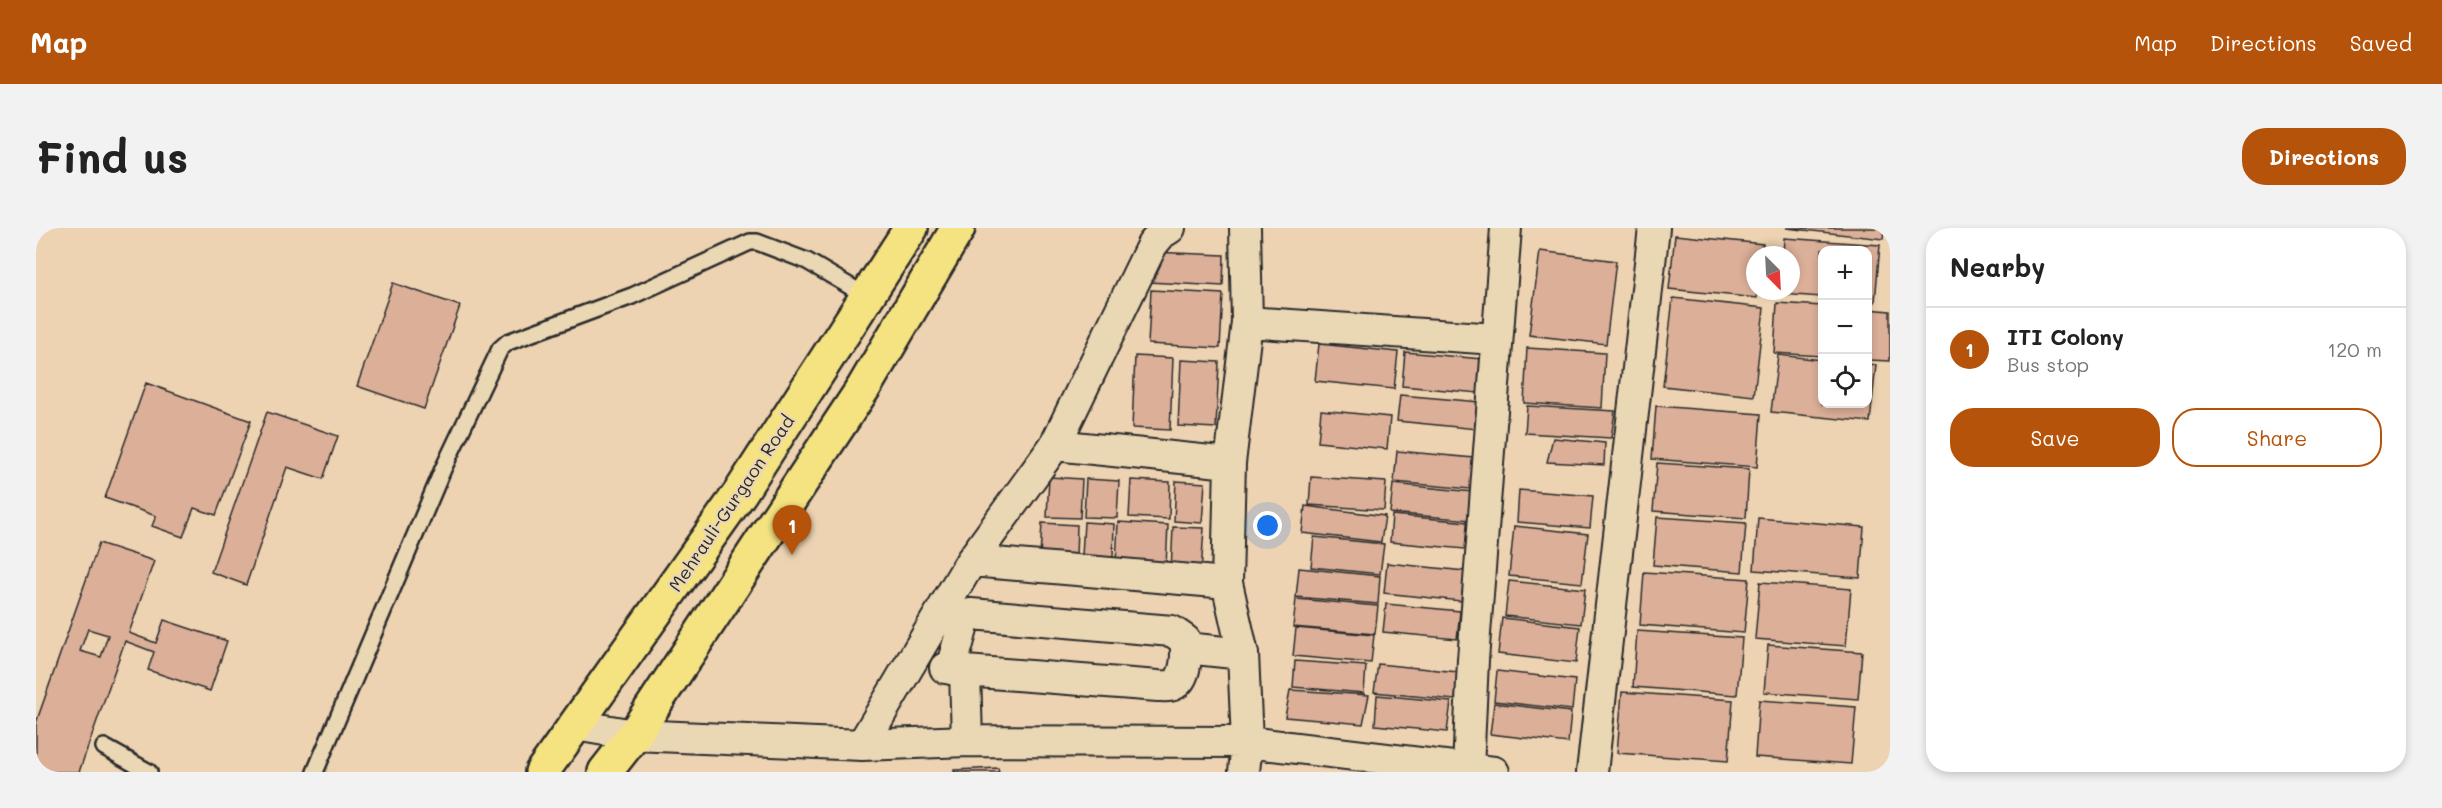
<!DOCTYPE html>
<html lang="en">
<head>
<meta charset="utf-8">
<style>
  :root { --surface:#fff; --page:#f2f2f2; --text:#222; --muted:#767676; --line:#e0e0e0; --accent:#b45309 }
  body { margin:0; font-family:Mali,sans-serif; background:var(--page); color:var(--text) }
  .controls { position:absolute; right:18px; top:18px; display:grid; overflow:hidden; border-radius:12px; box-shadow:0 3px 9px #0003 }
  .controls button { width:54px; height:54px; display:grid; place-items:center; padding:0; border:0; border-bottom:2px solid var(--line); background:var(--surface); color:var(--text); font:30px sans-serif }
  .compass { position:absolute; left:1710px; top:18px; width:54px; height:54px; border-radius:50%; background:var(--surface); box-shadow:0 3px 9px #0003; rotate:156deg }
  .you { position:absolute; left:1232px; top:298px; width:21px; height:21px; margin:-15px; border:4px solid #fff; border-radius:50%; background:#1a73e8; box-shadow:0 0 0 9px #1a73e833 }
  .badge { display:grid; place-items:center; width:39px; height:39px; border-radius:50%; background:var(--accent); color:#fff; font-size:20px; font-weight:700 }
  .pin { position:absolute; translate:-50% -50px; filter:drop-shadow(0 2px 3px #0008) }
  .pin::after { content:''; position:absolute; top:32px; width:21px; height:18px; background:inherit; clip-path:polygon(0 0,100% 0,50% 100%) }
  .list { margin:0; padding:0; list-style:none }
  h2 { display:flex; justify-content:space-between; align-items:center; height:78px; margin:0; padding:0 24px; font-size:26px }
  h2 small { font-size:20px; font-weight:400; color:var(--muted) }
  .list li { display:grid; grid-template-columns:39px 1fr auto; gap:18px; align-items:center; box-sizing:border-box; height:84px; padding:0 24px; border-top:2px solid var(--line) }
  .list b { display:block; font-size:22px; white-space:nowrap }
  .list p { margin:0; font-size:20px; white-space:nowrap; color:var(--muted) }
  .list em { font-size:20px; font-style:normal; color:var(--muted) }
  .actions { display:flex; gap:12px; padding:18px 24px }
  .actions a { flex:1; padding:14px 0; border:2px solid var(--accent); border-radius:24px; text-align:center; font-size:21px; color:var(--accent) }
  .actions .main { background:var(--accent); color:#fff }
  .icon { flex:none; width:33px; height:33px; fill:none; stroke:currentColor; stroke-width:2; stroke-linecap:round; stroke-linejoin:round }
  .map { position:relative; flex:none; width:1854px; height:544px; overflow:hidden; border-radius:24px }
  header { display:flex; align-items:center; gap:36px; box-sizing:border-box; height:84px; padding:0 30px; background:var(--accent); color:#fff }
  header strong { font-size:28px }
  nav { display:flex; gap:33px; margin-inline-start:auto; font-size:21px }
  .intro { display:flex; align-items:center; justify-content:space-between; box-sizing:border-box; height:144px; padding:0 36px }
  h1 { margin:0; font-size:42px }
  .button { padding:15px 27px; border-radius:24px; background:var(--accent); color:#fff; font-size:21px; font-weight:700 }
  main { display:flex; gap:36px; padding:0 36px }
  aside { flex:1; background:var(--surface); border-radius:24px; box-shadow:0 3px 9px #0003 }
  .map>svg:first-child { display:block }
</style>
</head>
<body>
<header>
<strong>Map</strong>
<nav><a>Map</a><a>Directions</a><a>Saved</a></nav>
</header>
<div class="intro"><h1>Find us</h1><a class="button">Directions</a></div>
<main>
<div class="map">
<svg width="1854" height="544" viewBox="0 0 1854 544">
  <rect width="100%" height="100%" fill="#edd3b2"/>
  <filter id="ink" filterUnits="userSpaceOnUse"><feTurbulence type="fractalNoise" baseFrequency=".0167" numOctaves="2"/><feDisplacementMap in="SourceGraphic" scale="12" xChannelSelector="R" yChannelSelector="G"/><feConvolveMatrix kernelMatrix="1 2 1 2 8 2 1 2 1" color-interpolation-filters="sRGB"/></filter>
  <g filter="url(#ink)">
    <path fill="#dcaf99" stroke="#2b2b2b" stroke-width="1.5" fill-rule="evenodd" d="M1750,0H1848L1847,11Z
      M1639,7L1727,16L1726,27H1719L1721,70L1633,61Z
      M1748,10L1844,17L1839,74L1832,73V22H1786V69L1744,66V63H1755V27H1747Z
      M1504,23L1580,33L1570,116L1493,107Z
      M1115,24L1188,27L1187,58L1112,54Z
      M357,55L424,78L388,181L321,158Z
      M1115,62L1187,66L1184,120L1112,116Z
      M1637,70L1728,80L1718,168L1627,158Z
      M1741,75L1786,78V128L1738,125Z
      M1832,81L1854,83V133L1832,132Z
      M1283,116L1362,124L1358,161L1279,153Z
      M1491,120L1569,125L1566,180L1488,175Z
      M1369,124L1446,131L1443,165L1366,158Z
      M1742,127L1786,132V176H1832V136L1840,137L1834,194L1735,184Z
      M1099,128L1137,130L1134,202L1096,200Z
      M1145,132L1183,134L1180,200L1142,198Z
      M110,155L215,193L180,287L158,280L147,309L116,298L120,288L69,270Z
      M1364,167L1444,174L1441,201L1361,193Z
      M1491,178L1579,183L1575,210L1489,205Z
      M1620,178L1725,186L1721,239L1616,231Z
      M1285,182L1354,189L1351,221L1282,214Z
      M231,184L302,208L287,251L251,239L210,357L175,344Z
      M1517,210L1569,215L1568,237L1511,234Z
      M1361,223L1438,230L1435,261L1358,254Z
      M1621,235L1713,241L1710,290L1617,283Z
      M1013,249L1046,251L1044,290L1011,289Z
      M1275,249L1350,254L1348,282L1273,277Z
      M1050,251L1083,253L1081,290L1048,289Z
      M1095,252L1134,254L1133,291L1093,289Z
      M1140,253L1169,255L1166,295L1138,293Z
      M1357,256L1437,264L1435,292L1354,285Z
      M1483,262L1557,268L1554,300L1481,294Z
      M1269,278L1349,288L1345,314L1266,305Z
      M1356,287L1432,294L1429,321L1354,314Z
      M1621,289L1710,295L1706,344L1617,337Z
      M1722,290L1828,299L1824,350L1718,342Z
      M1048,294L1078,296L1077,329L1046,328Z
      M1082,294L1132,297L1130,338L1080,336Z
      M1006,295L1041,297L1040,330L1004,329Z
      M1478,298L1552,306L1546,355L1473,348Z
      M1137,299L1168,300L1165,345L1135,344Z
      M1278,309L1348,316L1344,346L1275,339Z
      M63,315L118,333L93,405L120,415L128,392L191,413L174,463L112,442L118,424L89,413L43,544H0V495ZM52,401L72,407L65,429L44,423Z
      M1351,335L1429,343L1425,373L1348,365Z
      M1263,340L1344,348L1342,376L1260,369Z
      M1608,344L1713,351L1708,405L1604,397Z
      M1473,353L1549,361L1545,396L1469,388Z
      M1724,354L1815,361L1810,418L1719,411Z
      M1260,371L1342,378L1339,406L1257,399Z
      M1350,376L1424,383L1421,411L1347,404Z
      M1466,390L1544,399L1540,435L1462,426Z
      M1260,400L1338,407L1335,435L1257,428Z
      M1601,403L1706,410L1701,467L1597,459Z
      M1732,417L1826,424L1822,471L1728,464Z
      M1259,433L1330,438L1328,465L1257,459Z
      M1342,436L1422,444L1419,472L1338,464Z
      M1461,443L1539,452L1536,482L1458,473Z
      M1254,462L1333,467L1327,496L1249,489Z
      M1586,464L1697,472L1692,533L1581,525Z
      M1341,467L1415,474L1411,504L1339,497Z
      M1723,472L1820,479L1815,536L1719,529Z
      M1458,475L1535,484L1532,515L1454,506Z
      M962,540L963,544H918V542Z"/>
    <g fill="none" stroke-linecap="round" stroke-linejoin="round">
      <defs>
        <path id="lane" d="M68,519L113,544
          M279,544L407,241L464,121L472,114L596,68L714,14H721L771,33L832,69"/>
        <path id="street" d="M1211,94L1460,111
          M1019,217L1194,235
          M935,333L1191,355
          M1150,420L1207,426
          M909,440L929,443L931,513
          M915,441L928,394L935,386L1136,403L1149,412C1151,425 1151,451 1137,457C1133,459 1126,458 1122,458L929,443
          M539,497L598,507L826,517L931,513L1211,514L1458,544
          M826,517L935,333L1019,217L1116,17L1126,5L1134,0
          M1432,541L1437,432L1470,0
          M1208,544L1211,514L1207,426L1191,355L1194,235L1211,94L1209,0
          M1556,544L1618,0"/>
        <path id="primary" d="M506,544L704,265L875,0
          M569,544L598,507L828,159L922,0"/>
      </defs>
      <use href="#lane" stroke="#2b2b2b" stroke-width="20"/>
      <use href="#street" stroke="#2b2b2b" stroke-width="34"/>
      <use href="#primary" stroke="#2b2b2b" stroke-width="38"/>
      <use href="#lane" stroke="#ead7b4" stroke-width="15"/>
      <use href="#street" stroke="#ead7b4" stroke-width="30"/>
      <use href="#primary" stroke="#f5e382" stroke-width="33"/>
    </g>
  </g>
  <g text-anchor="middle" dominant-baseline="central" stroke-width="4.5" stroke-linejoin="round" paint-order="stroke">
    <g font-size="18" fill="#2b2b2b" stroke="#ead7b4">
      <text transform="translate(695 275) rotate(-56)">Mehrauli-Gurgaon Road</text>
    </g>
  </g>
</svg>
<div class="controls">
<button>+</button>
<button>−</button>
<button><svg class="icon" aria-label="locate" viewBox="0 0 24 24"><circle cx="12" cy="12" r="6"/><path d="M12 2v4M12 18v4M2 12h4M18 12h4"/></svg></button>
</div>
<svg class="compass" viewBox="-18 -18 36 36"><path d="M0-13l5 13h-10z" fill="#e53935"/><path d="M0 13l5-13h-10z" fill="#767676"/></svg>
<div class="you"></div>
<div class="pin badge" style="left:756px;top:327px">1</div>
</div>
<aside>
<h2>Nearby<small></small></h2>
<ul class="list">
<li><span class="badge">1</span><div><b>ITI Colony</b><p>Bus stop</p></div><em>120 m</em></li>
</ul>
<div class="actions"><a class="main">Save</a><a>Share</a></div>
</aside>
</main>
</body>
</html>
